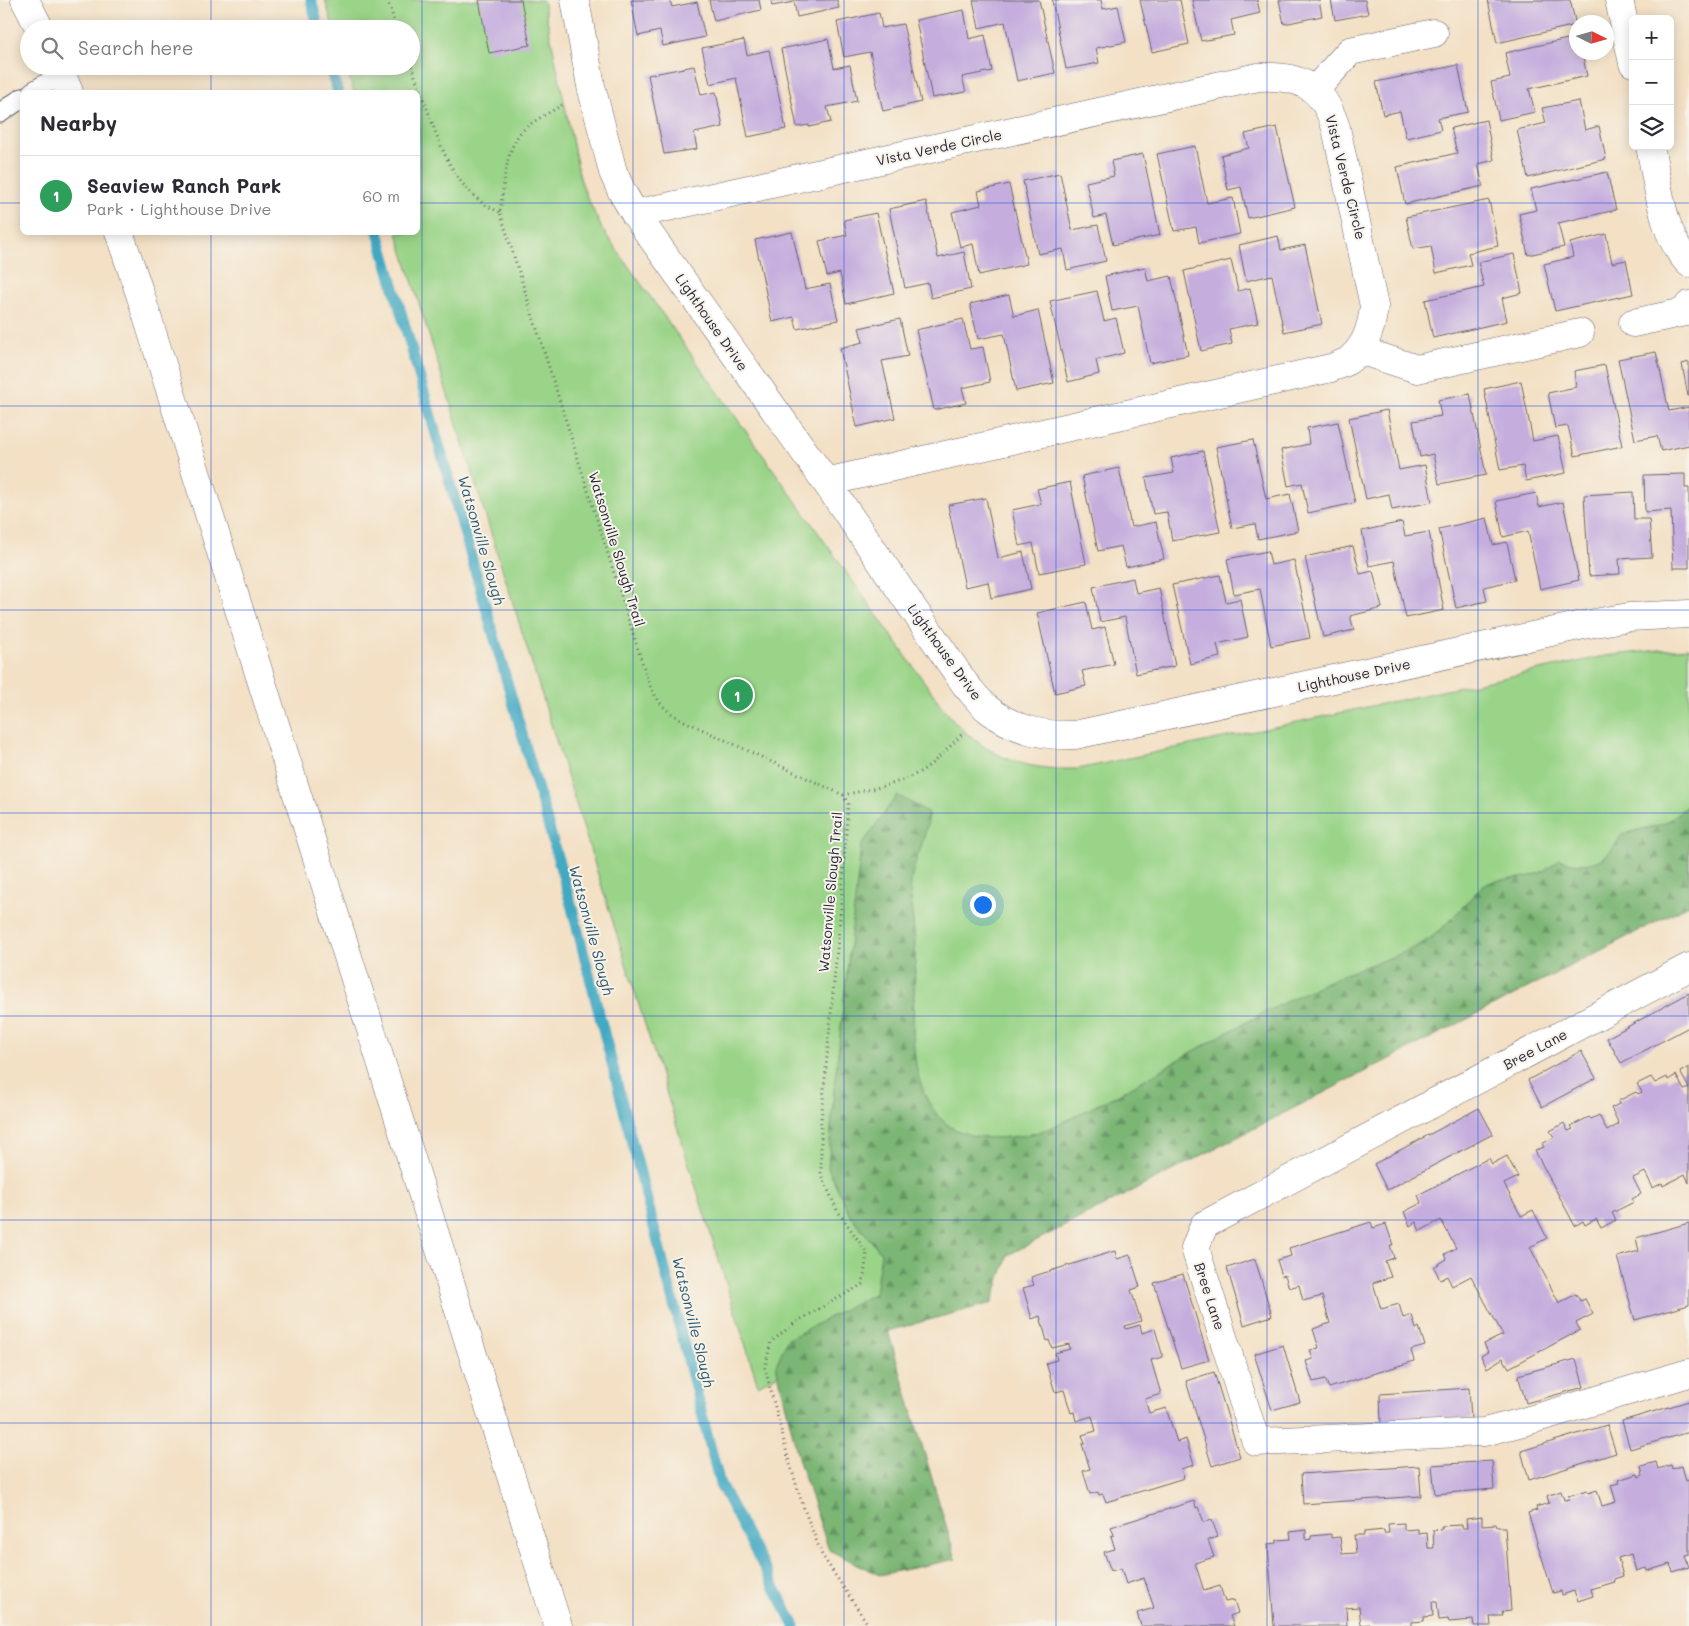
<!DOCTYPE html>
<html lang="en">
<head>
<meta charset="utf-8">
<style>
  :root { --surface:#fff; --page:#f2f2f3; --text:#2b2b33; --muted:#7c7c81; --line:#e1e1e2; --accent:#7c3aed }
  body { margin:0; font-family:Mali,sans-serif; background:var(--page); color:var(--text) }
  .controls { position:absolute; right:15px; top:15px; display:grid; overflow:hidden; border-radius:8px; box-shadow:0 2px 12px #0003 }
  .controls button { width:45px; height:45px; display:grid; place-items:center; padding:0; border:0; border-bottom:1px solid var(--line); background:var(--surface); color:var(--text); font:25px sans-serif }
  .compass { position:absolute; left:1569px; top:15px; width:45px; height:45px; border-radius:50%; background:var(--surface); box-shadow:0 2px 12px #0003; rotate:95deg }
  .you { position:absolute; left:982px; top:904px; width:18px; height:18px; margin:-12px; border:4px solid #fff; border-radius:50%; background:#1a73e8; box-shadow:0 0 0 8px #1a73e833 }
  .badge { display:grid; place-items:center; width:32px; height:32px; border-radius:50%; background:var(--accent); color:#fff; font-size:16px; font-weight:700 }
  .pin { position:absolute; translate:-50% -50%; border:2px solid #fff; box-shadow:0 1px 5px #0006 }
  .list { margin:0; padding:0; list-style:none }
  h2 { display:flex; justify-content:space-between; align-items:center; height:65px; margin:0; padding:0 20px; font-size:21px }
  h2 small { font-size:16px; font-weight:400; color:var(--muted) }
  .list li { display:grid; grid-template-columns:32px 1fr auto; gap:15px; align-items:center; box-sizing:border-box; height:80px; padding:0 20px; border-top:1px solid var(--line) }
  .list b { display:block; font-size:19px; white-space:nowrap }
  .list p { margin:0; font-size:16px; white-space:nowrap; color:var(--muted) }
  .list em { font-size:16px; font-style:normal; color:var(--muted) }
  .icon { flex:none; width:28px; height:28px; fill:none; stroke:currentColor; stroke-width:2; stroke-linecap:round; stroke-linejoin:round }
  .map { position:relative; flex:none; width:1689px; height:1626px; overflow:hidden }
  .search { position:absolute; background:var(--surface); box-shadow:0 2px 12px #0003; left:20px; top:20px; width:400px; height:55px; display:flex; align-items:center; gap:12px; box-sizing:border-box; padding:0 18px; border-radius:28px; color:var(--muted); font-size:19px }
  .panel { position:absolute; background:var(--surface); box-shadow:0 2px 12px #0003; left:20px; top:90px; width:400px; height:145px; border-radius:8px }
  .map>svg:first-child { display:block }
</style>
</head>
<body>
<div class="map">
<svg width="1689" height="1626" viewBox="0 0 1689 1626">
  <defs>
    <pattern id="forest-firs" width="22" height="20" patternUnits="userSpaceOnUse" patternTransform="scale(1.25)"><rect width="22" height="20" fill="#7bb674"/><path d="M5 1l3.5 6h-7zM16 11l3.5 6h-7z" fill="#649460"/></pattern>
  </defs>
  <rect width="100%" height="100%" fill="#f7f3e8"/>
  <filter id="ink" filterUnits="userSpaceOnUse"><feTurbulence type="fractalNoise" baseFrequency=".02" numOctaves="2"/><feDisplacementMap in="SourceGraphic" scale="10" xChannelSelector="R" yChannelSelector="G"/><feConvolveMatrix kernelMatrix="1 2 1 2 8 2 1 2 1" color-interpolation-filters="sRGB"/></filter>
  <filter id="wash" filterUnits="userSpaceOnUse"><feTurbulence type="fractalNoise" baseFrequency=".0096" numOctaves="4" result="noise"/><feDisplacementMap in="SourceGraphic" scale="20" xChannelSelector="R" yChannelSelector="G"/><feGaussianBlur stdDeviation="1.12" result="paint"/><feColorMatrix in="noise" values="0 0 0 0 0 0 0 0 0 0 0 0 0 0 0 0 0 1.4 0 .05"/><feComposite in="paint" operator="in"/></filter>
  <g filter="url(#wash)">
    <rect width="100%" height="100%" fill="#f3e0c5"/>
    <path fill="#9ad488" stroke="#5e7b62" d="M325,0H543L580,178L586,195L602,229L943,708C980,754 1019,771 1078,769L1605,656L1659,650L1689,648V884L758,1385L397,233L418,232V92H354L345,66H411V29H334Z"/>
    <path fill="url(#forest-firs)" stroke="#4e6c58" d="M897,795L929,813C927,838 914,859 911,882C909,904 915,926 915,948C917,1002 900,1075 941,1119C964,1143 1009,1140 1038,1132C1056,1127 1073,1117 1089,1109C1143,1083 1192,1050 1245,1023C1275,1007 1305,991 1336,978C1364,965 1394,959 1421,944C1439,934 1452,918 1466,903C1473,896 1480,887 1489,883C1495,880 1502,880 1509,879C1532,877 1542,875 1559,859C1579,867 1599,866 1613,848C1617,844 1619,838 1622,834L1659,825L1670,820L1689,804V905L1008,1255L992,1303L888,1331L956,1559L879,1575L829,1550L799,1461L776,1365L787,1340L875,1293L881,1253L850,1215L828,1168L834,1089L861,846Z"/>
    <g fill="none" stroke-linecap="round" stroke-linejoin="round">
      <path stroke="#43a9c3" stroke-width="11" d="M311,0L319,29
        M330,66L338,92
        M378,232L572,908L720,1484L795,1626"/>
    </g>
    <g id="blocks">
      <path fill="#c5aede" d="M479,0H521L530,45L489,53Z
        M631,0H670L672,7L697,2L705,37L663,46L660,31L638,36Z
        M709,0H759L761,10L714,21Z
        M771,0H837L839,8L797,17L794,2L772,6Z
        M973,0H1039L1055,73L1017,81L1005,22L979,28Z
        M1052,0H1101L1103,9L1118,6L1126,42L1096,48L1099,63L1066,69Z
        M1140,0H1180L1189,44L1152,52Z
        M1192,0H1257L1260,13L1231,20L1234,35L1201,41Z
        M1279,0H1319L1322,16L1284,24Z
        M1331,0H1365L1368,14L1335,20Z
        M1488,0H1570L1576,25L1497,43Z
        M964,10L969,39L985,35L992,71L962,77L966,92L932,98L916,20Z
        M879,13L882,28L903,24L921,102L883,111L870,52L844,57L837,22Z
        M1576,37V52H1582L1587,76L1529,89L1535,112L1499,120L1491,82L1510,78L1505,53Z
        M828,39L834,68L850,65L857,101L827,107L831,122L809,127V125L797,127L781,49Z
        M744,40L747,55L769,50L786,129L748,137L736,78L710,84L702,48Z
        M1458,65L1468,112L1438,118L1441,130L1406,138L1400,111L1383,115L1376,82Z
        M694,66L701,95L716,92L723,127L694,133L697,149L664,154L648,75Z
        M1579,101L1585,130L1599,126L1606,159L1528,178L1517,130L1546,123L1542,108Z
        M1486,120L1494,160L1478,164L1483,186L1405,204L1397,167L1457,153L1451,128Z
        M1277,127L1295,207L1248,218L1241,187L1228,190L1221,155L1249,148L1245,134Z
        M1195,146L1207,203L1233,198L1240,234L1199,243L1196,227L1174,231L1157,154Z
        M1143,154L1160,235L1113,245L1106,215L1094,218L1086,182L1114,176L1111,161Z
        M1607,172L1616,210L1558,223L1564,247L1528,255L1519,214L1536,210L1531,189Z
        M1060,173L1072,230L1098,225L1106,261L1067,270L1063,249L1038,254L1023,181Z
        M1009,184L1027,264L979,275L973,244L960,247L952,212L981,205L978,191Z
        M1489,200L1498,246L1468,253L1471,265L1436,273L1431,246L1413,249L1406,217Z
        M926,201L938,258L964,252L971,289L931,298L928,283L905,288L889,209Z
        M876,213L894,293L846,304L840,273L827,276L819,241L847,235L844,220Z
        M792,232L805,289L830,284L838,320L797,329L794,317L772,322L755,240Z
        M1606,234L1612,263L1626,260L1633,294L1555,311L1544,264L1573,257L1570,243Z
        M1278,236L1281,250L1305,245L1322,324L1284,332L1272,275L1246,281L1239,245Z
        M1514,254L1522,293L1502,298L1507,321L1433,338L1425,300L1484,287L1478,262Z
        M1231,260L1238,291L1250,288L1258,323L1229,329L1232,344L1201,351L1184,271Z
        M1145,267L1148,281L1171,276L1188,355L1150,363L1138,306L1112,311L1105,276Z
        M1097,291L1104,321L1116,318L1124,353L1096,360L1099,374L1068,382L1050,301Z
        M1009,295L1014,316L1038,310L1054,383L1016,391L1004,334L978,339L970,304Z
        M900,319L908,356L882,361L895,418L857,427L840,348L863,342L859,328Z
        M963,319L970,349L983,347L990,382L962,388L966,403L934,410L916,330Z
        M1656,352L1669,411L1689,407V445L1661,451L1657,436L1635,440L1618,359Z
        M1689,362V396H1688L1682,364Z
        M1605,365L1622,446L1575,456L1568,426L1555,428L1548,393L1576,387L1574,371Z
        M1521,381L1533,441L1558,436L1566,473L1526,481L1523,466L1500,470L1484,389Z
        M1470,394L1486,475L1439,484L1433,454L1420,457L1413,421L1441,416L1438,400Z
        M1387,410L1399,470L1425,465L1432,502L1392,510L1389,494L1366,499L1349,418Z
        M1338,422L1355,503L1308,513L1302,483L1288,486L1281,450L1309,444L1307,428Z
        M1253,440L1266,499L1290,494L1298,531L1258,539L1255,524L1232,528L1216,447Z
        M1203,451L1220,532L1172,541L1167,512L1153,514L1146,478L1174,473L1171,458Z
        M1119,468L1131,527L1156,522L1164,559L1126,567L1121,546L1098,551L1082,476Z
        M1685,474V488H1689V568H1673L1671,510L1645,512L1644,475Z
        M1070,482L1086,564L1039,573L1033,543L1019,546L1012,510L1041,504L1037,489Z
        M1633,492L1634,519H1649L1652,557L1619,559L1620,574L1589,576L1584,495Z
        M1536,493L1539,507L1563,502L1579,580L1540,589L1528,531L1503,537L1496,501Z
        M986,498L998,558L1023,552L1031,589L991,598L988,582L965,587L948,505Z
        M1487,518L1493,545L1507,542L1515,580L1484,587L1487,601L1456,608L1439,529Z
        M1402,522L1405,536L1429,532L1444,610L1406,618L1394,561L1369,566L1362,531Z
        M1353,546L1360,574L1373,571L1382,608L1350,616L1354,630L1323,637L1305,557Z
        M1268,551L1271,565L1294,560L1310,638L1271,646L1260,589L1234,594L1227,559Z
        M1220,575L1226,602L1240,599L1248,637L1217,644L1220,657L1190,664L1172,585Z
        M1133,578L1136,593L1159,588L1175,666L1136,674L1125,617L1100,622L1093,587Z
        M1086,602L1092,630L1105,627L1114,664L1082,671L1086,686L1055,693L1037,613Z
        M1689,993V1027L1621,1063L1607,1038Z
        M1581,1051L1596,1078L1542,1107L1528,1080Z
        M1689,1067V1183L1685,1174L1663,1186L1662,1183L1653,1188L1645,1172L1633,1178L1641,1194L1632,1199L1634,1202L1612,1213L1616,1220L1601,1228L1596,1219L1585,1225L1583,1221L1575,1226L1535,1151L1544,1147L1542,1144L1554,1137L1550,1131L1564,1123L1568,1131L1573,1129L1571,1126L1589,1117L1591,1119L1599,1115L1607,1131L1619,1124L1611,1108L1619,1104L1618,1101L1636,1092L1638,1094L1642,1092L1637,1084L1651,1077L1655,1083L1667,1077L1668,1080L1676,1075L1684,1090L1689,1088L1680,1072Z
        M1479,1108L1493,1134L1387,1190L1374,1164Z
        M1507,1156L1518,1177L1504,1184L1521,1216L1533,1210L1547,1238L1530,1247L1559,1303L1576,1294L1580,1301L1585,1299L1593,1314L1576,1323L1580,1330L1509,1368L1503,1358L1487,1368L1481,1356L1488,1352L1484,1344L1503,1335L1471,1276L1452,1286L1447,1276L1440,1280L1434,1267L1447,1259L1445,1254L1456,1248L1441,1220L1420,1231L1416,1222L1410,1226L1404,1212L1421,1203L1418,1195L1489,1158L1492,1164Z
        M1371,1222L1373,1228L1386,1224L1393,1245H1390L1394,1258L1385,1261L1391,1277L1373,1283L1381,1309L1399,1304L1403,1318L1412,1315L1416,1329L1419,1327L1425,1346L1411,1350L1414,1361L1329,1388L1325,1379L1313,1382L1306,1361L1313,1359L1310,1350L1319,1348L1313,1329L1330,1323L1322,1296L1303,1301L1299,1285L1289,1288L1285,1275L1282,1276L1277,1260L1291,1256L1289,1248Z
        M1689,1223V1305L1635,1320L1617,1257L1639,1251L1636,1238Z
        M1115,1251L1117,1259L1130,1255L1140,1287L1131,1290L1141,1321L1125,1326L1126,1329L1140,1325L1142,1333L1155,1329L1163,1357L1151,1360L1161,1394L1145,1399L1149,1413L1166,1408L1177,1442L1186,1439L1194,1465L1181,1469L1184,1478L1106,1502L1103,1494L1099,1495L1098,1492L1090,1494L1083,1471L1090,1469L1082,1444H1085L1082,1435L1096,1431L1092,1416L1076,1421L1074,1412L1071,1413L1064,1390L1055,1392L1046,1363L1057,1360L1055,1353L1070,1349L1069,1344L1052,1348L1049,1340L1047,1341L1040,1316L1032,1319L1023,1288L1034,1285L1031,1277Z
        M1255,1259L1272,1316L1244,1325L1227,1268Z
        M1183,1274L1209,1360L1181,1368L1154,1283Z
        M1283,1345L1300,1402L1272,1410L1254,1354Z
        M1576,1359L1584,1387L1526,1403L1518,1375Z
        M1214,1372L1240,1457L1212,1466L1186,1381Z
        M1469,1388L1471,1419L1381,1425L1380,1394Z
        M1689,1401V1432L1630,1449L1622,1421Z
        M1607,1425L1616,1453L1529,1480L1521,1451Z
        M1492,1461L1494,1489L1435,1494L1432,1465Z
        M1656,1462L1658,1469L1671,1465L1672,1469L1681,1466L1685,1481L1689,1480V1555L1685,1556L1689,1567L1673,1572L1670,1564L1647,1571L1646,1568L1636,1571L1631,1554L1618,1558L1623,1576L1614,1579L1615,1582L1591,1589L1593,1596L1578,1601L1574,1591L1562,1595L1561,1591L1553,1593L1528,1513L1537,1510L1536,1507L1549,1503L1547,1496L1561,1491L1564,1500L1569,1499L1568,1496L1587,1490L1588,1493L1597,1490L1602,1506L1616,1502L1611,1485L1619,1483L1618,1480L1638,1474L1639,1477L1643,1475L1641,1466Z
        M1419,1466L1421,1496L1303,1504L1301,1474Z
        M1194,1501L1196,1508L1198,1507L1204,1522L1212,1520L1218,1537L1208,1540L1214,1557L1195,1563L1204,1591L1220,1586L1225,1602L1234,1600L1238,1613L1230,1616L1234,1626H1141L1137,1613L1154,1608L1144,1578L1126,1584L1121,1568L1111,1571L1104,1552L1115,1549L1111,1536L1114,1535L1111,1527Z
        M1482,1517V1525L1496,1524L1497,1527H1505L1511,1611L1502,1612L1503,1616H1490L1491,1626H1474L1473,1620L1449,1622L1448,1619L1439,1620L1437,1602H1432L1433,1616L1424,1617V1621L1412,1622V1626H1371V1624L1361,1625L1359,1607L1346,1608L1347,1626H1274L1268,1544L1277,1543V1540L1291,1539L1290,1532L1306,1530V1540L1311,1539V1536L1331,1534V1538L1340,1537L1342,1554L1356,1553L1354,1535H1364V1532L1384,1530V1533H1389L1388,1524L1404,1523V1530L1418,1529V1533L1427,1532L1428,1548H1434L1433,1530L1442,1529L1441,1526L1462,1525V1528H1467L1466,1519Z"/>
    </g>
  </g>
  <g filter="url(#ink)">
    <use href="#blocks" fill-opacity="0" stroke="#6b646b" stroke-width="1"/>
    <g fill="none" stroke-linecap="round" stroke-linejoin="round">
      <defs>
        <path id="service" d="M32,92L62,74
          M0,113L22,98"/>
        <path id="minor" d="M25,0L40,29
          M575,0L591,86L613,172L622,192L635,214L826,482L965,684C973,693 980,703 989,710C1015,730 1043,736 1075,735L1583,625L1629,617L1689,614
          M1619,0L1633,63
          M58,66L69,92
          M1315,90L1350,51L1434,33
          M1650,146C1658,183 1662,236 1689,263
          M635,214L1258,77C1301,75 1323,86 1336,128L1374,306C1372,326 1365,350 1346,362C1342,364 1336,366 1331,368L826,482
          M119,232L140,294L558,1626
          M1633,323L1685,312L1689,305
          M1359,350L1417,369L1580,333
          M1689,967L1204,1225L1195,1248L1256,1442L1484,1432L1523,1422L1689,1373"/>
      </defs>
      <use href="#service" stroke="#6b646b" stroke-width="21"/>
      <use href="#minor" stroke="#6b646b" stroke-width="29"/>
      <path stroke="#6b646b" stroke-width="3" stroke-dasharray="1 4" stroke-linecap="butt" d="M387,0L397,29
        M411,66C418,84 425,102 431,120C445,158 460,196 500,212
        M562,105C549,113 534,120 523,130C505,147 504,188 500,212L649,684C658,702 664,710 682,720L843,795L848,804L841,907L821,1121V1174L837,1210L867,1253L863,1284L796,1322L771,1342L765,1368L789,1461L804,1509L822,1555L869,1626
        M843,795C866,790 892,786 914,775C933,766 949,747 964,732"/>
      <use href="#service" stroke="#fff" stroke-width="19"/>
      <use href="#minor" stroke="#fff" stroke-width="28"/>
    </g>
  </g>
  <path fill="none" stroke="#1d4ed8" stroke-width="1" stroke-opacity="0.55" d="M211,0V29M422,0V1626M633,0V1626M844,0V1626M1056,0V1626M1267,0V1626M1478,0V1626M211,66V92M0,203H22M418,203H1689M211,232V1626M0,406H1689M0,610H1689M0,813H1689M0,1016H1689M0,1220H1689M0,1423H1689"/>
  <g text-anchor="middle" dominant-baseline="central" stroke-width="4" stroke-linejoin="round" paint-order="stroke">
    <g font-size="14" fill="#22223b" stroke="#f7f3e8">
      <text transform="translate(939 147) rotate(-12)">Vista Verde Circle</text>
      <text transform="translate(1346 177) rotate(76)">Vista Verde Circle</text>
      <text transform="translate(712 322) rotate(55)">Lighthouse Drive</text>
      <text transform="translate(617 549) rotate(73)">Watsonville Slough Trail</text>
      <text transform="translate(945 652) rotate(54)">Lighthouse Drive</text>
      <text transform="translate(1354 675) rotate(-12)">Lighthouse Drive</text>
      <text transform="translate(830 892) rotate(-85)">Watsonville Slough Trail</text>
      <text transform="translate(1535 1049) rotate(-28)">Bree Lane</text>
      <text transform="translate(1210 1296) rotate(72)">Bree Lane</text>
    </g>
    <g font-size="15" font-style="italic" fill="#2f5871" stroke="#f7f3e8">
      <text transform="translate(482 540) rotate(74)">Watsonville Slough</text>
      <text transform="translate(592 930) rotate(75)">Watsonville Slough</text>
      <text transform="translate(694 1322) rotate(76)">Watsonville Slough</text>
    </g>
  </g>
</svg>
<div class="controls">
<button>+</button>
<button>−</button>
<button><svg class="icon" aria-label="layers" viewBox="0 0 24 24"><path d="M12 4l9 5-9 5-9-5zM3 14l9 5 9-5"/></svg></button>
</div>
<svg class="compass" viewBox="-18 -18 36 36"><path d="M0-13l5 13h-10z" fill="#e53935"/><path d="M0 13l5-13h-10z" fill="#7c7c81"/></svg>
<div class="you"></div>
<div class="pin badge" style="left:737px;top:695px;background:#2e9e5b">1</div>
<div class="search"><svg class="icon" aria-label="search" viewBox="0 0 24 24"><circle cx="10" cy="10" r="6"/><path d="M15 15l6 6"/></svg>Search here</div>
<section class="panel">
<h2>Nearby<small></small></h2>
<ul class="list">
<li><span class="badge" style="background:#2e9e5b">1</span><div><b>Seaview Ranch Park</b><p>Park · Lighthouse Drive</p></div><em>60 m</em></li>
</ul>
</section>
</div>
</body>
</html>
